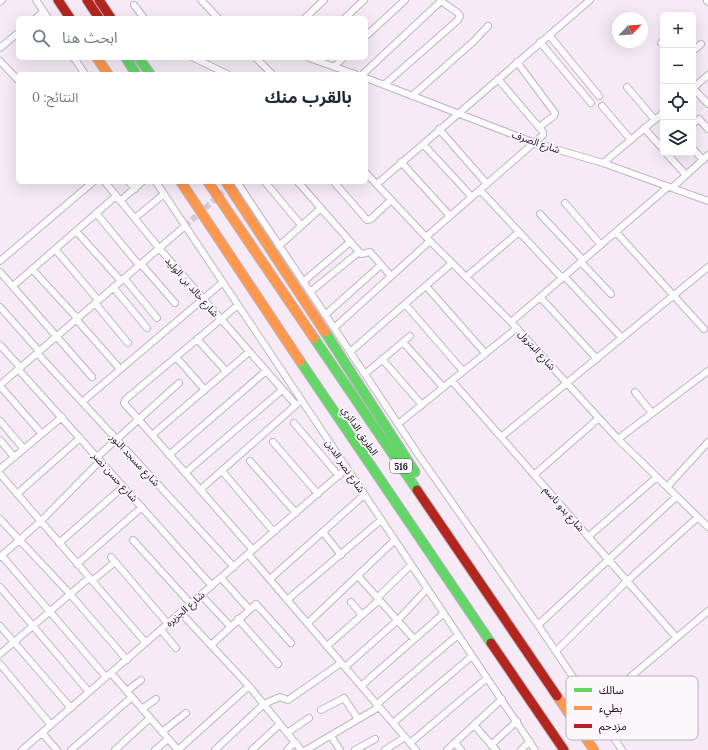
<!DOCTYPE html>
<html lang="ar">
<head>
<meta charset="utf-8">
<style>
  :root { --surface:#fff; --page:#f6f6f7; --text:#1f2937; --muted:#747a83; --line:#e0e1e3 }
  body { margin:0; font-family:Lora,"Noto Sans Arabic",serif; background:var(--page); color:var(--text); direction:rtl }
  .controls { position:absolute; right:12px; top:12px; display:grid; overflow:hidden; border-radius:6px; box-shadow:0 4px 16px #0002 }
  .controls button { width:36px; height:36px; display:grid; place-items:center; padding:0; border:0; border-bottom:1px solid var(--line); background:var(--surface); color:var(--text); font:20px sans-serif }
  .compass { position:absolute; left:612px; top:12px; width:36px; height:36px; border-radius:50%; background:var(--surface); box-shadow:0 4px 16px #0002; rotate:65deg }
  .list { margin:0; padding:0; list-style:none }
  h2 { display:flex; justify-content:space-between; align-items:center; height:52px; margin:0; padding:0 16px; font-size:17px }
  h2 small { font-size:13px; font-weight:400; color:var(--muted) }
  .icon { flex:none; width:22px; height:22px; fill:none; stroke:currentColor; stroke-width:2; stroke-linecap:round; stroke-linejoin:round }
  .map { position:relative; flex:none; width:708px; height:750px; overflow:hidden; direction:ltr }
  .search { position:absolute; background:var(--surface); box-shadow:0 4px 16px #0002; left:16px; top:16px; width:352px; height:44px; display:flex; align-items:center; gap:10px; box-sizing:border-box; padding:0 14px; border-radius:6px; color:var(--muted); font-size:15px }
  .panel { position:absolute; background:var(--surface); box-shadow:0 4px 16px #0002; left:16px; top:72px; width:352px; height:112px; border-radius:6px; direction:rtl }
  .map>svg:first-child { display:block }
</style>
</head>
<body>
<div class="map">
<svg width="708" height="750" viewBox="0 0 708 750">
  <rect width="100%" height="100%" fill="#f5eaf6"/>
  <g fill="none" stroke-linecap="round" stroke-linejoin="round">
    <path stroke="#d4cad5" stroke-width="6" stroke-dasharray="6 3" stroke-linecap="butt" d="M185,226L230,186"/>
    <defs>
      <path id="street" d="M36,0L48,18
        M201,0L218,18
        M707,1L708,2
        M0,2L2,0
        M134,5L144,18
        M36,18L43,12
        M305,18L324,0
        M345,18L364,0
        M549,35L599,96
        M366,36L405,0
        M540,42L591,103
        M661,43L663,44
        M0,48L18,33
        M693,51L701,44
        M74,58L85,74
        M194,58L227,74
        M256,58L272,74
        M309,58L355,74
        M0,61L18,80
        M517,62L555,113L554,116L539,127
        M334,67L343,58
        M363,74L442,0
        M366,78L535,143L603,163L708,201
        M384,85L458,20L460,16L458,13L441,1
        M627,87L655,120
        M693,88L708,104
        M693,88L708,75
        M412,96L474,41L488,26
        M602,106L631,140
        M693,124L699,119L708,129
        M644,128L663,149
        M439,129L487,184
        M423,144L472,197
        M693,149L703,160
        M666,153L686,175
        M401,162L450,216
        M603,163L663,113
        M366,173L426,237L511,322L618,439L708,527
        M105,182L159,248L296,405
        M129,182L135,189
        M156,182L535,750
        M237,182L420,457L538,625L622,750
        M265,182L301,225
        M298,182L361,254L370,252L391,276
        M334,182L367,220L371,219L391,200
        M377,184L590,0
        M672,188L708,155
        M480,190L562,278
        M120,201L142,182
        M565,203L601,245
        M96,213L139,265
        M540,214L583,260
        M135,218L164,194
        M76,231L121,281
        M616,232L704,329
        M426,237L543,135V132L498,79
        M279,246L321,208
        M55,249L98,300
        M0,261L93,182
        M581,262L611,294
        M141,264L175,303
        M32,269L77,318
        M0,272L92,377
        M564,276L622,338
        M466,277L519,232
        M124,278L157,318
        M303,282L350,242
        M13,286L116,196
        M426,286L485,353
        M113,287L147,328
        M310,292L359,252
        M540,297L597,359
        M95,303L128,343
        M405,304L463,371
        M238,305L126,399L124,403L253,550
        M0,307L39,351
        M325,315L381,265
        M76,319L120,369
        M511,322L668,187
        M334,328L430,241
        M197,339L226,371
        M403,342L443,387
        M0,345L20,367
        M350,352L452,263
        M37,353L234,567
        M176,357L205,390
        M382,359L422,405
        M18,369L212,586
        M365,374L410,336
        M452,381L676,637
        M0,385L185,226
        M0,386L42,434
        M635,392L652,413
        M82,402L223,282
        M0,421L24,449
        M294,423L339,476
        M398,424L517,328
        M152,435L249,352
        M501,437L708,267
        M618,439L708,371
        M0,440L14,457
        M273,442L318,494
        M169,455L266,371
        M97,457L179,383
        M250,461L296,513
        M0,469L62,417
        M222,471L274,532
        M185,473L282,390
        M0,474L146,643
        M534,475L599,418
        M667,487L708,442
        M200,490L297,404
        M17,494L80,438
        M0,519L70,594L127,660
        M323,532L341,555
        M588,537L657,477
        M133,540L191,604
        M59,543L123,487
        M248,554L416,750
        M2,556L106,677
        M0,557L41,521L100,461
        M111,557L168,624
        M77,564L142,507
        M358,576L414,639
        M221,578L249,609
        M270,579L364,495
        M92,581L115,562
        M0,587L89,692
        M201,595L230,626
        M287,600L381,520
        M351,602L362,615
        M181,613L249,686L301,750
        M238,619L278,664
        M308,623L395,540
        M538,625L676,497
        M0,626L71,708
        M161,630L176,648
        M211,645L256,604L291,643
        M327,646L378,601V597L411,565
        M556,651L627,581L698,517
        M0,654L89,578
        M0,664L51,725
        M345,667L398,620L427,589
        M111,673L178,750
        M361,686L443,614
        M127,691L141,680
        M377,704L458,635
        M594,708L708,611
        M142,709L156,699
        M321,710L344,698L358,719
        M393,723L472,656
        M474,725L496,750
        M162,732L186,713
        M42,733L57,750
        M287,733L309,718
        M331,736L340,750
        M410,743L487,678
        M455,743L461,750
        M491,745L517,721
        M22,750L347,468
        M71,750L132,697
        M115,750L150,718
        M155,750L168,739
        M178,750L249,686
        M215,750L264,704L280,697L288,700L341,663
        M252,750L280,724
        M287,750L295,742
        M306,750L379,707
        M355,750L375,739
        M385,750L405,737
        M447,750L502,699
        M521,750L530,741"/>
      <path id="fast" d="M126,58L136,74
        M139,58L150,74
        M325,332L415,472
        M314,338L417,490
        M300,361L491,643"/>
      <path id="slow" d="M97,58L108,74
        M181,182L300,361
        M208,182L314,338
        M226,182L325,332
        M557,696L594,750"/>
      <path id="jam" d="M58,0L70,18
        M87,0L99,18
        M99,0L111,18
        M417,490L557,696
        M491,643L564,750"/>
    </defs>
    <use href="#street" stroke="#beb5c0" stroke-width="8"/>
    <use href="#fast" stroke="#beb5c0" stroke-width="11"/>
    <use href="#slow" stroke="#beb5c0" stroke-width="11"/>
    <use href="#jam" stroke="#beb5c0" stroke-width="11"/>
    <use href="#street" stroke="#fefcfe" stroke-width="6"/>
    <use href="#fast" stroke="#63d668" stroke-width="9"/>
    <use href="#slow" stroke="#ff974d" stroke-width="9"/>
    <use href="#jam" stroke="#b3261e" stroke-width="9"/>
  </g>
  <g text-anchor="middle" dominant-baseline="central" stroke-width="3.5" stroke-linejoin="round" paint-order="stroke">
    <rect fill="#fcf7fc" stroke="#5f5860" stroke-width="1" x="390" y="459" width="22" height="14" rx="3"/>
    <g font-size="9" font-weight="bold" fill="#1c141d">
      <text x="401" y="466">516</text>
    </g>
    <g font-size="10" fill="#1c141d" stroke="#fcf7fc">
      <text transform="translate(536 142) rotate(19)">شارع الصرف</text>
      <text transform="translate(192 287) rotate(49)">شارع خالد بن الوليد</text>
      <text transform="translate(537 350) rotate(48)">شارع البترول</text>
      <text transform="translate(360 431) rotate(56)">الطريق الدائري</text>
      <text transform="translate(135 460) rotate(47)">شارع مسجد النور</text>
      <text transform="translate(345 466) rotate(56)">شارع نصر الدين</text>
      <text transform="translate(115 477) rotate(48)">شارع حسن نصر</text>
      <text transform="translate(564 509) rotate(49)">شارع بدو ناسم</text>
      <text transform="translate(185 609) rotate(-41)">شارع الجزيره</text>
    </g>
  </g>
  <rect x="566" y="676" width="132" height="64" rx="6" fill="#fcf7fc" stroke="#b9b3b9" stroke-width="1"/>
  <rect x="574" y="688" width="18" height="4" fill="#63d668"/>
  <rect x="574" y="706" width="18" height="4" fill="#ff974d"/>
  <rect x="574" y="724" width="18" height="4" fill="#b3261e"/>
  <g font-size="11" fill="#1c141d">
    <text x="599" y="694">سالك</text>
    <text x="599" y="712">بطيء</text>
    <text x="599" y="730">مزدحم</text>
  </g>
</svg>
<div class="controls">
<button>+</button>
<button>−</button>
<button><svg class="icon" aria-label="locate" viewBox="0 0 24 24"><circle cx="12" cy="12" r="6"/><path d="M12 2v4M12 18v4M2 12h4M18 12h4"/></svg></button>
<button><svg class="icon" aria-label="layers" viewBox="0 0 24 24"><path d="M12 4l9 5-9 5-9-5zM3 14l9 5 9-5"/></svg></button>
</div>
<svg class="compass" viewBox="-18 -18 36 36"><path d="M0-13l5 13h-10z" fill="#e53935"/><path d="M0 13l5-13h-10z" fill="#747a83"/></svg>
<div class="search"><svg class="icon" aria-label="search" viewBox="0 0 24 24"><circle cx="10" cy="10" r="6"/><path d="M15 15l6 6"/></svg>ابحث هنا</div>
<section class="panel">
<h2>بالقرب منك<small>النتائج: 0</small></h2>
<ul class="list">
</ul>
</section>
</div>
</body>
</html>
